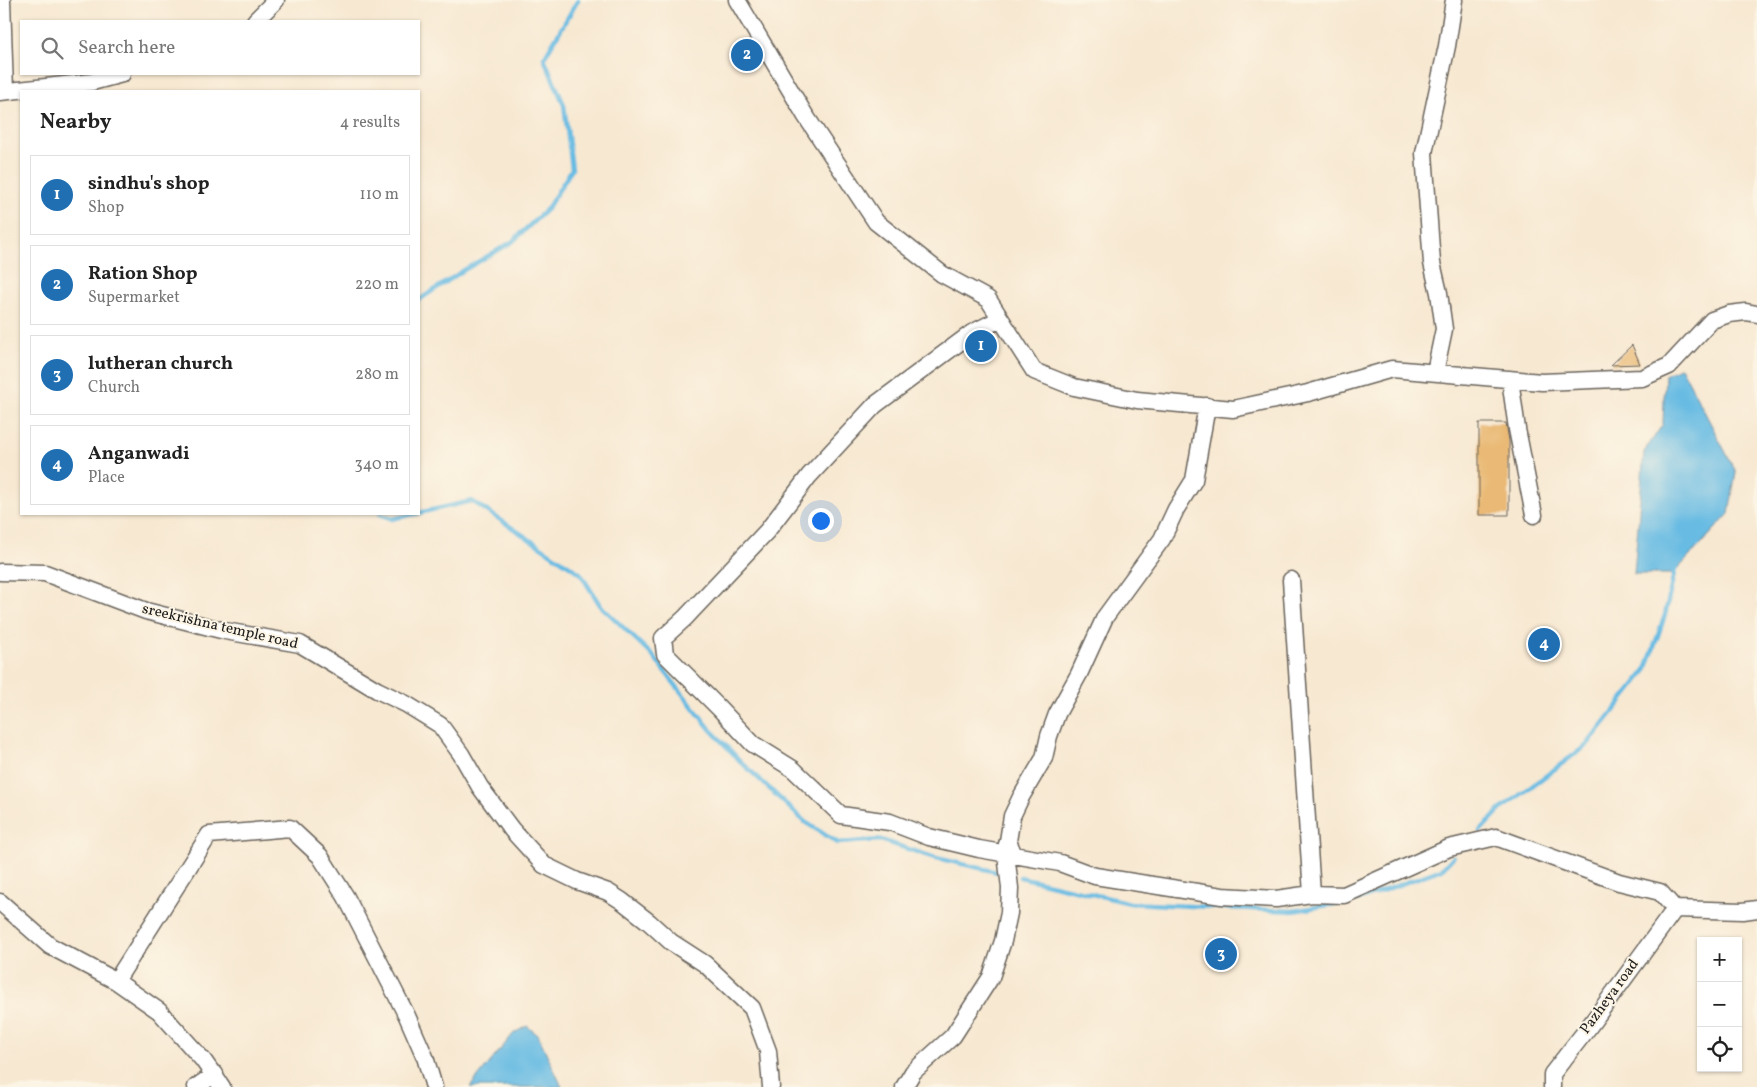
<!DOCTYPE html>
<html lang="en">
<head>
<meta charset="utf-8">
<style>
  :root { --surface:#fff; --page:#f2f2f2; --text:#222; --muted:#767676; --line:#e0e0e0; --accent:#1f6fb2 }
  body { margin:0; font-family:Vollkorn,serif; background:var(--page); color:var(--text) }
  .controls { position:absolute; right:15px; bottom:15px; display:grid; overflow:hidden; border-radius:0px; box-shadow:0 1px 4px #0004 }
  .controls button { width:45px; height:45px; display:grid; place-items:center; padding:0; border:0; border-bottom:1px solid var(--line); background:var(--surface); color:var(--text); font:25px sans-serif }
  .you { position:absolute; left:820px; top:520px; width:18px; height:18px; margin:-12px; border:4px solid #fff; border-radius:50%; background:#1a73e8; box-shadow:0 0 0 8px #1a73e833 }
  .badge { display:grid; place-items:center; width:32px; height:32px; border-radius:50%; background:var(--accent); color:#fff; font-size:16px; font-weight:700 }
  .pin { position:absolute; translate:-50% -50%; border:2px solid #fff; box-shadow:0 1px 5px #0006 }
  .list { margin:0; padding:0; list-style:none }
  h2 { display:flex; justify-content:space-between; align-items:center; height:65px; margin:0; padding:0 20px; font-size:21px }
  h2 small { font-size:16px; font-weight:400; color:var(--muted) }
  .list li { display:grid; grid-template-columns:32px 1fr auto; gap:15px; align-items:center; box-sizing:border-box; height:80px; margin:0 10px 10px; padding:0 10px; border:1px solid var(--line); border-radius:0px }
  .list b { display:block; font-size:19px; white-space:nowrap }
  .list p { margin:0; font-size:16px; white-space:nowrap; color:var(--muted) }
  .list em { font-size:16px; font-style:normal; color:var(--muted) }
  .icon { flex:none; width:28px; height:28px; fill:none; stroke:currentColor; stroke-width:2; stroke-linecap:round; stroke-linejoin:round }
  .map { position:relative; flex:none; width:1757px; height:1087px; overflow:hidden }
  .search { position:absolute; background:var(--surface); box-shadow:0 1px 4px #0004; left:20px; top:20px; width:400px; height:55px; display:flex; align-items:center; gap:12px; box-sizing:border-box; padding:0 18px; border-radius:0px; color:var(--muted); font-size:19px }
  .panel { position:absolute; background:var(--surface); box-shadow:0 1px 4px #0004; left:20px; top:90px; width:400px; height:425px; border-radius:0px }
  .map>svg:first-child { display:block }
</style>
</head>
<body>
<div class="map">
<svg width="1757" height="1087" viewBox="0 0 1757 1087">
  <rect width="100%" height="100%" fill="#fcf5e5"/>
  <filter id="ink" filterUnits="userSpaceOnUse"><feTurbulence type="fractalNoise" baseFrequency=".02" numOctaves="2"/><feDisplacementMap in="SourceGraphic" scale="10" xChannelSelector="R" yChannelSelector="G"/><feConvolveMatrix kernelMatrix="1 2 1 2 8 2 1 2 1" color-interpolation-filters="sRGB"/></filter>
  <filter id="wash" filterUnits="userSpaceOnUse"><feTurbulence type="fractalNoise" baseFrequency=".0096" numOctaves="4" result="noise"/><feDisplacementMap in="SourceGraphic" scale="20" xChannelSelector="R" yChannelSelector="G"/><feGaussianBlur stdDeviation="1.12" result="paint"/><feColorMatrix in="noise" values="0 0 0 0 0 0 0 0 0 0 0 0 0 0 0 0 0 1.4 0 .05"/><feComposite in="paint" operator="in"/></filter>
  <g filter="url(#wash)">
    <rect width="100%" height="100%" fill="#f7e8d1"/>
    <path fill="#67bbe3" stroke="#426c80" d="M1681,367L1736,472L1729,514L1673,574H1634L1644,452L1663,424L1665,375Z
      M527,1026L538,1035L562,1087H470L514,1033Z"/>
    <g fill="none" stroke-linecap="round" stroke-linejoin="round">
      <path stroke="#67bbe3" stroke-width="4.5" d="M419,300L464,270L512,242L547,209L572,169L564,105L544,58L578,0
        M380,514L392,519L472,501L580,573L600,605L652,655L711,730L741,762L805,822L838,843L881,840L932,857L997,872
        M1480,831L1500,810L1587,745L1646,670L1665,615L1675,569
        M1020,877L1130,903L1293,911L1358,900L1442,869L1453,857"/>
    </g>
    <g id="blocks">
      <path fill="#e9b975" d="M992,334L995,340L992,352L982,358L977,357L970,347Z
        M1632,345L1640,364L1611,365Z
        M1479,423H1506L1509,441V515H1479Z
        M1552,634L1554,653L1537,654L1535,636Z"/>
    </g>
  </g>
  <g filter="url(#ink)">
    <use href="#blocks" fill-opacity="0" stroke="#69635b" stroke-width="1"/>
    <g fill="none" stroke-linecap="round" stroke-linejoin="round">
      <defs>
        <path id="minor" d="M2,0L5,91
          M737,0L805,115L876,222L942,274L988,299L1034,371L1074,387L1137,400L1233,409L1308,393L1392,369L1542,382L1642,378L1669,366L1712,320L1729,314L1746,312L1757,314
          M255,21L276,0
          M0,92L92,82L122,74
          M1000,319L972,333L875,405L809,476L767,531L685,618L663,638L665,654L719,708L753,744L793,769L841,815L890,822L929,837L979,849L1060,863L1095,876L1222,896L1276,899L1312,894L1344,895L1449,848L1496,837L1619,882L1660,892L1675,909L1743,911L1757,909
          M1435,372L1444,329L1439,293L1432,263L1424,153L1447,46L1454,0
          M1510,379L1517,429L1534,515
          M0,572L45,573L146,611L225,631L300,644L377,690L406,704L440,725L461,754L480,787L512,830L544,865L577,881L608,892L622,901L649,922L671,942L705,964L752,1008L768,1051L771,1087
          M1291,580L1312,894
          M1014,855L1008,841L1012,816L1021,797L1044,758L1049,736L1057,714L1079,674L1105,617L1162,539L1176,509L1194,480L1207,406
          M0,902L50,946L116,981L159,1011L203,1060L222,1087
          M116,981L209,835L290,828L320,856L346,897L407,1016L425,1057L434,1087
          M196,1087L215,1074
          M904,1087L913,1072L953,1036L991,977L1003,941L1009,913L1010,888L1006,854L1007,844
          M1552,1087V1074L1588,1028L1675,909"/>
      </defs>
      <use href="#minor" stroke="#69635b" stroke-width="19"/>
      <use href="#minor" stroke="#fff" stroke-width="16"/>
    </g>
  </g>
  <g text-anchor="middle" dominant-baseline="central" stroke-width="4" stroke-linejoin="round" paint-order="stroke">
    <g font-size="15" fill="#1c1c1c" stroke="#fcf5e5">
      <text transform="translate(220 627) rotate(13)">sreekrishna temple road</text>
      <text transform="translate(1610 997) rotate(-54)">Pazheya road</text>
    </g>
  </g>
</svg>
<div class="controls">
<button>+</button>
<button>−</button>
<button><svg class="icon" aria-label="locate" viewBox="0 0 24 24"><circle cx="12" cy="12" r="6"/><path d="M12 2v4M12 18v4M2 12h4M18 12h4"/></svg></button>
</div>
<div class="you"></div>
<div class="pin badge" style="left:981px;top:346px">1</div>
<div class="pin badge" style="left:747px;top:55px">2</div>
<div class="pin badge" style="left:1221px;top:954px">3</div>
<div class="pin badge" style="left:1544px;top:644px">4</div>
<div class="search"><svg class="icon" aria-label="search" viewBox="0 0 24 24"><circle cx="10" cy="10" r="6"/><path d="M15 15l6 6"/></svg>Search here</div>
<section class="panel">
<h2>Nearby<small>4 results</small></h2>
<ul class="list">
<li><span class="badge">1</span><div><b>sindhu's shop</b><p>Shop</p></div><em>110 m</em></li>
<li><span class="badge">2</span><div><b>Ration Shop</b><p>Supermarket</p></div><em>220 m</em></li>
<li><span class="badge">3</span><div><b>lutheran church</b><p>Church</p></div><em>280 m</em></li>
<li><span class="badge">4</span><div><b>Anganwadi</b><p>Place</p></div><em>340 m</em></li>
</ul>
</section>
</div>
</body>
</html>
